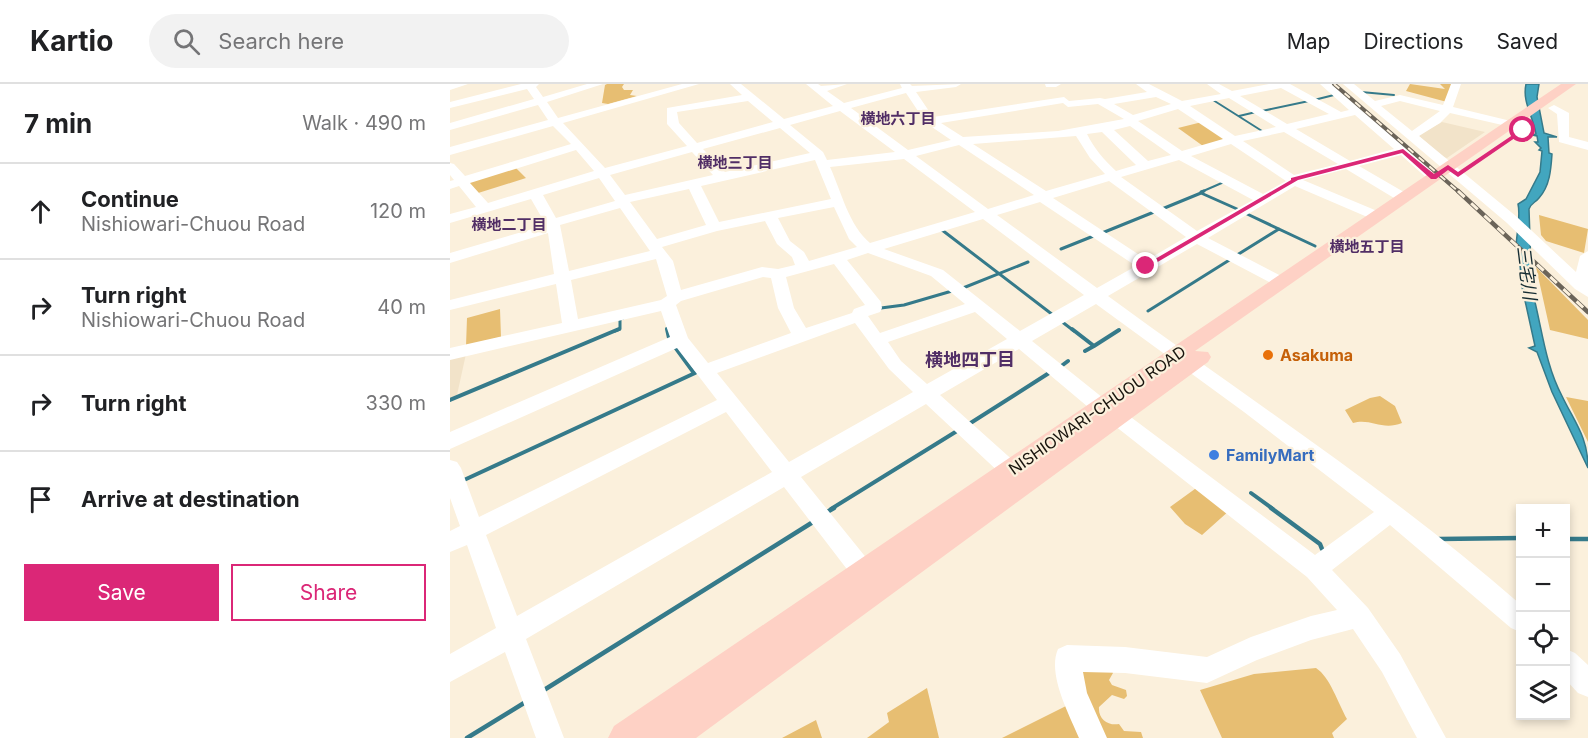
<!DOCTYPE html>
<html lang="en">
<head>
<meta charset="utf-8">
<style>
  :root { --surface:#fff; --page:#f2f2f2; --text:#202124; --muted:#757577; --line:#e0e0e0; --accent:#db2777 }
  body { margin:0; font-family:Inter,"Noto Sans JP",sans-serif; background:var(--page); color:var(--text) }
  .controls { position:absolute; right:18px; bottom:18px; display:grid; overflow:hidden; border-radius:0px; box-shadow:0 3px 9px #0003 }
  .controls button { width:54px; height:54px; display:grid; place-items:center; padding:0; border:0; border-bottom:2px solid var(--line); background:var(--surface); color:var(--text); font:30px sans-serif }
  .stop { position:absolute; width:18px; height:18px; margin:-14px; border:4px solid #db2777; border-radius:50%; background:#fff }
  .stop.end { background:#db2777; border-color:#fff; box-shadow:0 2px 6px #0008 }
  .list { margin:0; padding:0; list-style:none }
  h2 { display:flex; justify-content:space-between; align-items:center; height:78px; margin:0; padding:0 24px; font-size:26px }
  h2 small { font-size:20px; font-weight:400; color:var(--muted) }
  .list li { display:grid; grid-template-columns:39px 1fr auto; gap:18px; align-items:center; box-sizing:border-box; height:96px; padding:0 24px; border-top:2px solid var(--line) }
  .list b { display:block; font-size:22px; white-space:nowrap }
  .list p { margin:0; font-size:20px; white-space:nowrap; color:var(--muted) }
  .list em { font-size:20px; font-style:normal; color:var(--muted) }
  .actions { display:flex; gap:12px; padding:18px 24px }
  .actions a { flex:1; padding:14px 0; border:2px solid var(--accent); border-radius:0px; text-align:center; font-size:21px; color:var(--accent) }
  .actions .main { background:var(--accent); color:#fff }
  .icon { flex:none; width:33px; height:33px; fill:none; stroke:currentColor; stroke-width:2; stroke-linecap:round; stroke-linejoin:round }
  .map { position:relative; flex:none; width:1138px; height:654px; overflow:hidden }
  header { display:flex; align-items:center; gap:36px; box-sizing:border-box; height:84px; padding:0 30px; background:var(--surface); border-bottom:2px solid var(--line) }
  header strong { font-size:28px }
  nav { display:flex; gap:33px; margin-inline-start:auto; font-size:21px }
  .search { width:420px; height:54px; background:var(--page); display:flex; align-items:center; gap:15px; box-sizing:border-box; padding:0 21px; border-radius:33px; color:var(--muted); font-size:22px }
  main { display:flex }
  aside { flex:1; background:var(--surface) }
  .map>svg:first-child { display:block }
</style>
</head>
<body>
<header>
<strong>Kartio</strong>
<div class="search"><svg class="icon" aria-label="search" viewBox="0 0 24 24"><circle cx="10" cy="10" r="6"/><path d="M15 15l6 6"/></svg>Search here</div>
<nav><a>Map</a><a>Directions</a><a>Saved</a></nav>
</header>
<main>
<aside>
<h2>7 min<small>Walk · 490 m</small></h2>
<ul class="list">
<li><svg class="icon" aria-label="ahead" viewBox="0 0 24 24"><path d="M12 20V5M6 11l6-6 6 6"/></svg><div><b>Continue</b><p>Nishiowari-Chuou Road</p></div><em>120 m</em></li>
<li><svg class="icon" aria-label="right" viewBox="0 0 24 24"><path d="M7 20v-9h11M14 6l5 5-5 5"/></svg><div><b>Turn right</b><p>Nishiowari-Chuou Road</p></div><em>40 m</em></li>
<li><svg class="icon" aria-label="right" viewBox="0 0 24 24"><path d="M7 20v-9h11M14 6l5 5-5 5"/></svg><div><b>Turn right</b></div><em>330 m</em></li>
<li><svg class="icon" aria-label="arrive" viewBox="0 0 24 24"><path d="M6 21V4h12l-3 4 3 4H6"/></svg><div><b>Arrive at destination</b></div></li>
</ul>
<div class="actions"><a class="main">Save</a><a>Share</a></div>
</aside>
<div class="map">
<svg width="1138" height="654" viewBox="0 0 1138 654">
  <rect width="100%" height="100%" fill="#fbf0dc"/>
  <path fill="#f2e3c9" d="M992,38L1035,48L997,74L993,73L968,51Z
    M16,270L7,311L0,314V274Z"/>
  <path fill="#e7be72" d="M157,0H174L172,3L174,6H183L180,11L187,12L158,20L152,19L155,1Z
    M960,0L995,5L990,0H1003L997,18L956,7Z
    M752,38L774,52L773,56L753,62L728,44Z
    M65,83L76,94L25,110L17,97Z
    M1089,131L1138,145L1134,169L1096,157L1091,151Z
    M1086,183L1138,236V255L1100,246Z
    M50,225L51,253L16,262L17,234Z
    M930,312L945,322L952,339C932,347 921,334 903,339L895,326L920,314Z
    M1116,313L1138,317V358Z
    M749,402L780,426L752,451L735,440L720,423Z
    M658,579L663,589L659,596L662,601L676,606L677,612L674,615L662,611L649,623C648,635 658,642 669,640L674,647L691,648L693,654H649L626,582Z
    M866,584C880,593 888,619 897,635L882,649L884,654H772L750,606L804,590Z
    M477,604L489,654H417L439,638L437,629Z
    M624,618L639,654H552Z
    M366,636L372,654H332Z"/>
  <path fill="#42a6bf" stroke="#357a8a" stroke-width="1.5" d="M1076,0H1089L1087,13L1094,49L1107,53H1098L1099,69L1102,70C1101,85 1100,102 1089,114C1085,119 1082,118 1079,125L1081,185L1078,188C1077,197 1081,202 1083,210C1092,244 1095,280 1112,312C1125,339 1138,353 1138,384L1102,308L1087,268L1079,264L1085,262L1072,203L1069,170L1066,165C1066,151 1071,133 1068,120L1076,115L1090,88L1092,67L1089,66L1091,64L1085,58H1088L1087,52L1082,51L1086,50C1083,32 1072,18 1076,0Z"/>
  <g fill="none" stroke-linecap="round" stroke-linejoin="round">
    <path stroke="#357a8a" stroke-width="2" d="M911,8L944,11
      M763,16L812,47
      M864,16L884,11
      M812,27L859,17
      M789,32L806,28
      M751,108L774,98"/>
    <path stroke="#357a8a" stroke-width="3" d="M751,108L754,107
      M712,125L751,109L787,125
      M795,129L865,162
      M492,146L603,231
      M652,149L704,128
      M611,165L646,151
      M787,171L829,145
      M513,204L578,178
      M431,224L454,221L502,207
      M698,227L781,175
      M611,237L624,247
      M165,247L170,245V235L173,234"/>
    <path stroke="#357a8a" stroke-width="4" d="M217,245L219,254
      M622,245L644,262L669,246
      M225,263L244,289
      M635,267L644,262
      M610,283L618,277
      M0,316L169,245
      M519,340L599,289
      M14,396L245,289
      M801,409L823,425
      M381,425L507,347"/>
    <path stroke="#357a8a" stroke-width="4.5" d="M821,424L870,460L872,465
      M377,428L384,424
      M989,455L1070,454
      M1116,455H1138
      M94,606L363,438
      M17,654L74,619"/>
    <path fill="#fff" fill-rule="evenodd" d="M0,0H18L0,6Z
      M71,0H89L86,3L93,13L137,0H153L97,18L108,34L232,0H249L113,39L155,84L237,62L217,40V24L292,11L280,0H291L334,35L383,22L356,0H368L371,2L397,0L377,7L394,19L452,4L450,0H460L462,2L511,0L506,3L466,8L483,33L614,13L619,17L650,14L655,15L697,8L686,0H699L732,17L771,10L757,0H769L782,7L819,0H840L891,28L899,26L870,0H881L989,90L990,93L989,96H979L951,71L909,82L959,111L961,114L959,117H949L896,85L853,96L932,129L934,132L932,135H922L845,102L758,154L837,195L839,198L837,201H825L747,160L658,212C797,314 941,407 1070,520V548L1061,544L940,441L882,486L918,524L950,570L996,654H967L932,588L903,545L861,556L807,576L757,599L675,589L633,588L637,609L657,654H629C619,630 597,590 608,565L617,561L675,563L757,573L801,553L861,532L887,526L857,493L660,338L657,333L660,328L667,326L674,328L865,471L924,428L794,328L646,220L582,257L658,318L661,323L658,328L651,330L644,328L569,265L490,311L567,380L571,386L567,392L560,394L553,392L476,320L351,393L422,481L426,489L422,497L414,500L406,497L334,403L76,555L114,654H86L55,568L0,598V570L46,544L17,461L0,468V447L10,442L0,414V376L7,378L11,384L29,433L267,316L227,264L0,365V348L220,253L211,227L0,276V264L112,239L106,200L0,226V216L104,190L98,149L0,179V169L96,141L81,115L0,139V130L26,123L9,102L0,105V97L4,96L0,91V79L4,80L15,92L121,60L103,42L0,71V63L98,36L88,21L0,46V39L84,15L77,5L0,24V18ZM831,4L879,30L837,40L790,12ZM456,9L476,39L501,56L458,66L401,24ZM706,13L721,20L683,31L664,20ZM779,14L826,43L785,52L740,22ZM298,17L323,38L247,59L229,39L227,28ZM613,19L618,23L648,20L674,35L608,47L513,53L491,39ZM728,25L773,55L732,67L688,37ZM390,27L445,68L377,76L373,68L340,41ZM905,31L944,65L900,77L846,45ZM680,42L721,71L698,77L664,46ZM330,44L360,69L275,88L253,65ZM652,48L686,81L666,87C654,76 644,64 637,50ZM834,48L888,80L844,91L793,57ZM626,52L640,74L655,90L596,107L523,60ZM781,60L836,97L813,110L741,72ZM509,61L584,111L538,125L466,72ZM126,66L144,87L38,119L20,99ZM242,68L263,91L175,111L160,91ZM454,75L525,128L420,159C399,142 391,107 380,83ZM365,76L381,115L269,138L251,102ZM729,76L803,116L747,147L671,93ZM149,94L165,117L106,134L93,111ZM659,97L736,153L697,176L603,114ZM239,105L256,141L207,155L180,118ZM590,118L686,182L647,204L547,131ZM384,123L399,155L407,163L359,177L354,168L340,157L328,134ZM170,124L200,167L119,187L110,141ZM533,135L634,211L570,247L493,186L434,165ZM315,137L327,160L342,173L345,181L328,185L312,183L231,206L223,177L212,163L267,147ZM418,169L481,192L515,220L430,249L418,232L430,228L432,224L431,218L397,176ZM206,175L217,212L211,216L128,235L121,196ZM384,180L415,221L404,225L402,229L356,244L344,224L336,193ZM313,193L321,194L328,224L341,249L258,279L238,254L226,221L231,217ZM525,228L557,255L477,300L451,277L438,258ZM405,239L439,285L463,308L339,378L267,289ZM276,328L322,388L67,532L36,451Z
      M595,0H611L606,3H596Z
      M893,0H904L925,17L950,11L993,21L1001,0H1011L1003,23L1065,38L1067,40L1061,43L1000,29L990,39L969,52L1067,133L1126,188L1130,172L1138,167V213L1125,205L1057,139ZM950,17L990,27L962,47L931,22Z
      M1104,21L1119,29V53L1138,58V66L1109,58L1107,30L1098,24Z
      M1116,565L1125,569L1138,581V613L1128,609L1116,596Z"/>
    <path fill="#fed1c5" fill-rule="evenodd" d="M1111,0H1126L745,267L758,268L761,273L758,278L246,654H158L164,642Z"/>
    <defs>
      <path id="rail-far1" d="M884,0L1009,108"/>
      <path id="rail" d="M1008,107L1138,228"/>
    </defs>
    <use href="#rail-far1" stroke="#6b6459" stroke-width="4"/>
    <use href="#rail" stroke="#6b6459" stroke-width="4.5"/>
    <use href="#rail-far1" stroke="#fbf0dc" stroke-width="2" stroke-dasharray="7" stroke-linecap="butt"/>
    <use href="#rail" stroke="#fbf0dc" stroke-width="3" stroke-dasharray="9" stroke-linecap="butt"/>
  </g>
  <path fill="#db2777" d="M1073,44L1075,47L1008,93L998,86L986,95H981L952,69L848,96L699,183L693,182L841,96V94L953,65L984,90L998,81L1008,88Z"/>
  <circle fill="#e8710a" stroke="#fbf0dc" stroke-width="2" cx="818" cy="271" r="6"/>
  <circle fill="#3f7fe0" stroke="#fbf0dc" stroke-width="2" cx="764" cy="371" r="6"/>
  <g text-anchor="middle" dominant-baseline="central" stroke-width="4.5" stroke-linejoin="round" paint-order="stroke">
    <g font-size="15" font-weight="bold" fill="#512e66" stroke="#fbf0dc">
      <text x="448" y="34">横地六丁目</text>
      <text x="285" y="78">横地三丁目</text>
      <text x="59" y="140">横地二丁目</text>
      <text x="917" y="162">横地五丁目</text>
    </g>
    <g font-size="16" font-weight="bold" fill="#c56008" stroke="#fbf0dc" text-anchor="start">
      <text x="830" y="271">Asakuma</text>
    </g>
    <g font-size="16" fill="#18140d" stroke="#fbf0dc">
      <text transform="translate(647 326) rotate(-35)">NISHIOWARI-CHUOU ROAD</text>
    </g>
    <g font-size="16" font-weight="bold" fill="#366cbe" stroke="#fbf0dc" text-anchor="start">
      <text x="776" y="371">FamilyMart</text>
    </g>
    <g font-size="18" font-style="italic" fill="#162d33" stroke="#fbf0dc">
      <text transform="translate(1077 189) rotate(83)">三宅川</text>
    </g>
    <g font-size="18" font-weight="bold" fill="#512e66" stroke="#fbf0dc">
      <text x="520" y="275">横地四丁目</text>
    </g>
  </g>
</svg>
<div class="controls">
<button>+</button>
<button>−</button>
<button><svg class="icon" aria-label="locate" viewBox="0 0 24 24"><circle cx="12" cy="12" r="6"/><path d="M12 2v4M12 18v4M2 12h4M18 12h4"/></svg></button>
<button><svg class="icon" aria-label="layers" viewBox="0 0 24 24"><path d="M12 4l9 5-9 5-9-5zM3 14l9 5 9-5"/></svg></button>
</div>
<div class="stop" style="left:1073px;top:46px"></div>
<div class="stop end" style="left:696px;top:182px"></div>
</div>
</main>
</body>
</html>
